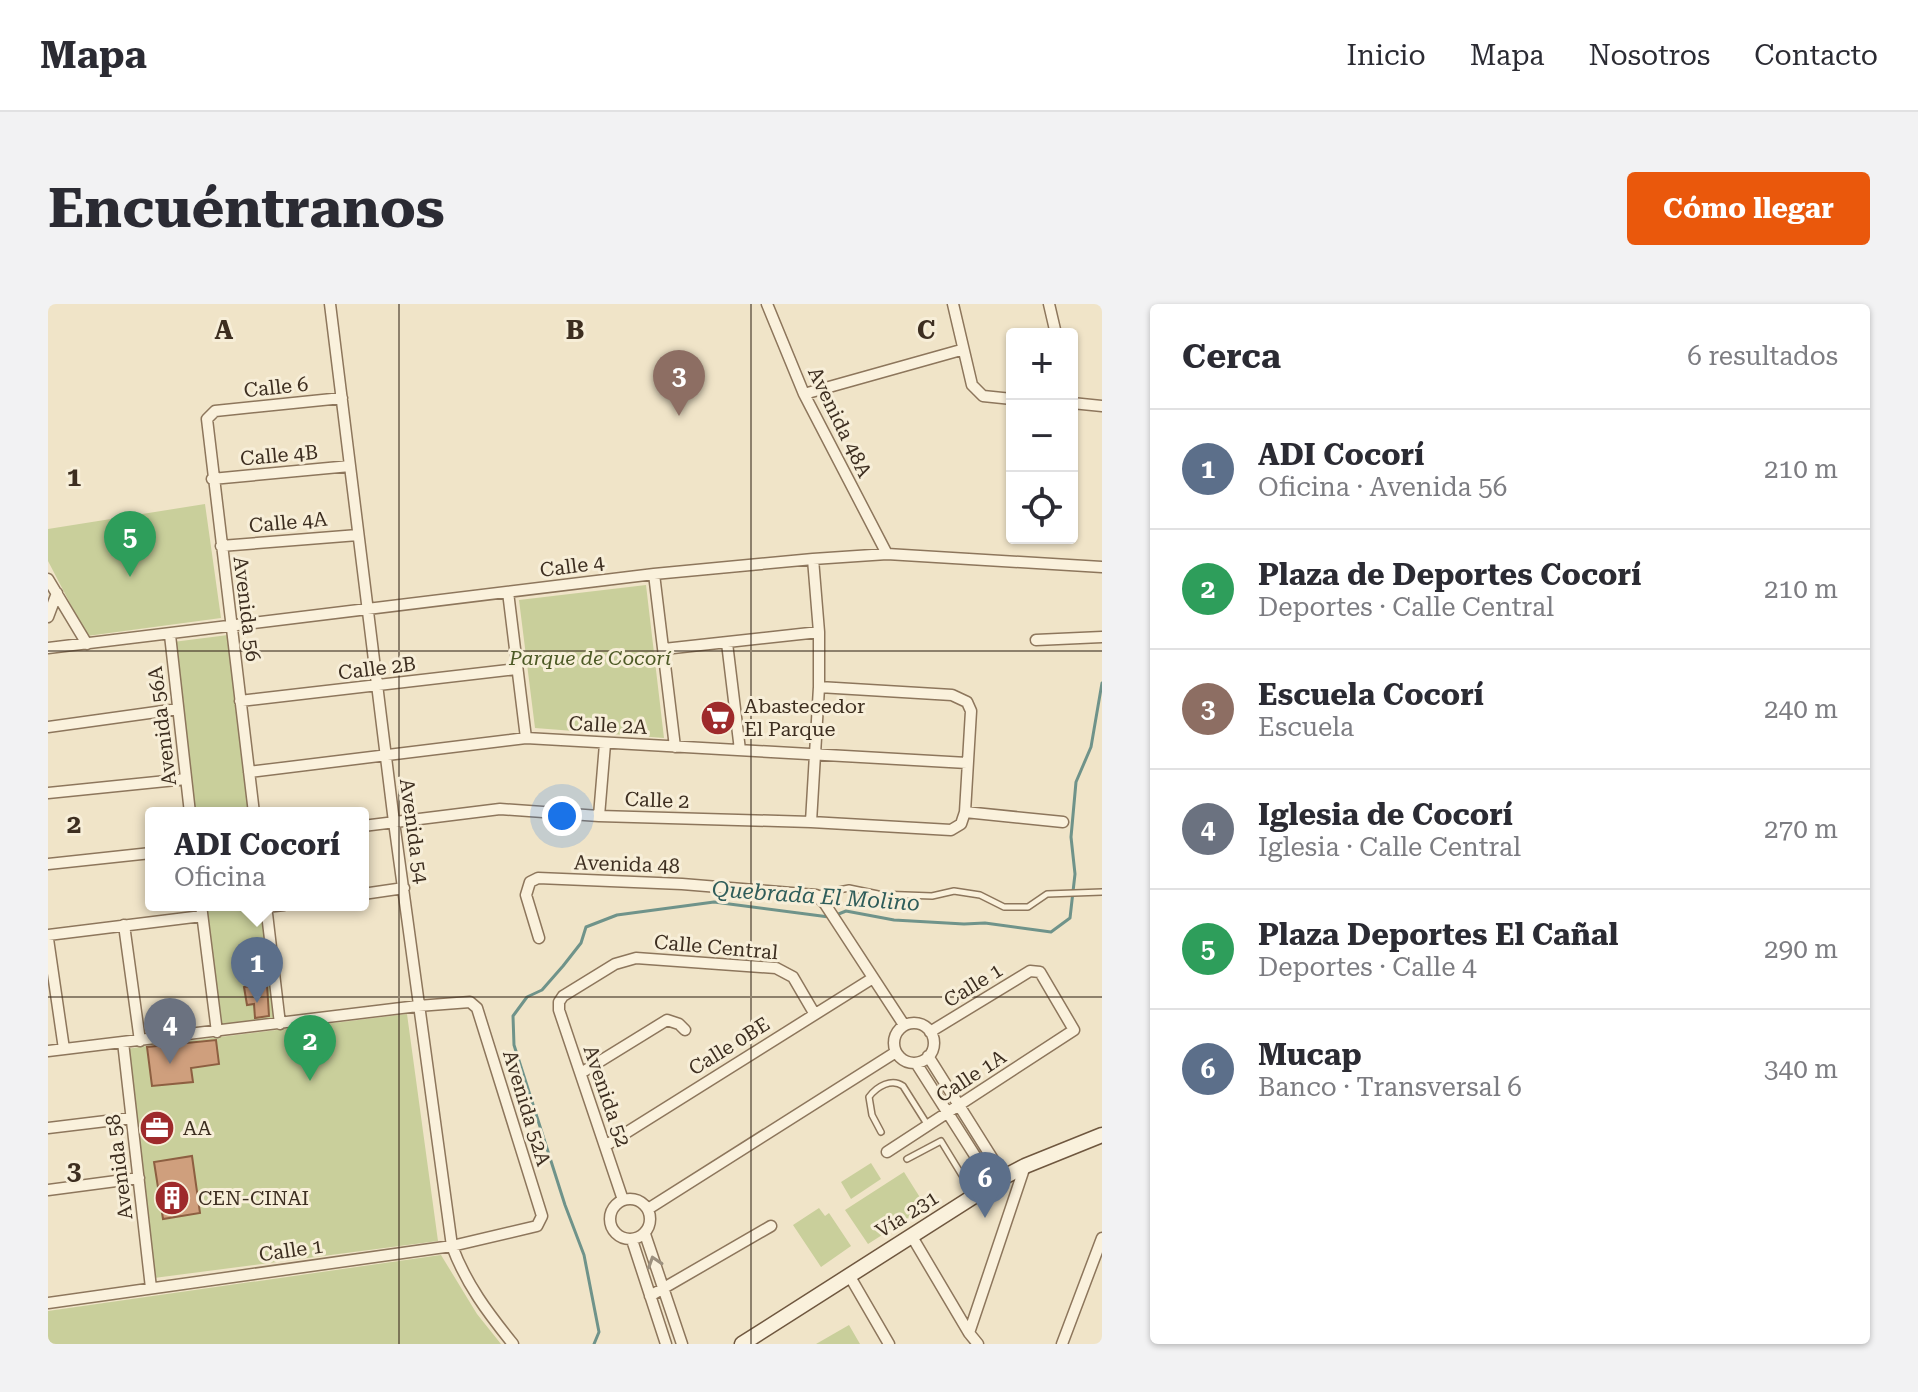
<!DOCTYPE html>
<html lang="es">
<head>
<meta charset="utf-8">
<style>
  :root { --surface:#fff; --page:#f2f2f3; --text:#2b2b33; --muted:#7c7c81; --line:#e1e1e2; --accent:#ea580c }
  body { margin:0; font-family:"Roboto Serif",serif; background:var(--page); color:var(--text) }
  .controls { position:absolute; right:24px; top:24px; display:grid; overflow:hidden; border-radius:8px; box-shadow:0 2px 6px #0004 }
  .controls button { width:72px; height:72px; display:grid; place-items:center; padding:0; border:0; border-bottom:2px solid var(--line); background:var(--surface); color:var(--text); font:40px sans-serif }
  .you { position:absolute; left:514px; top:512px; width:28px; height:28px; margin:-20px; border:6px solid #fff; border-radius:50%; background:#1a73e8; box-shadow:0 0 0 12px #1a73e833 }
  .badge { display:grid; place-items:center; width:52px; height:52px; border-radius:50%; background:var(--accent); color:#fff; font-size:26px; font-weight:700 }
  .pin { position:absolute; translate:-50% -66px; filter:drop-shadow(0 2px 4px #0008) }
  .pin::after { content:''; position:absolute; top:42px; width:28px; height:24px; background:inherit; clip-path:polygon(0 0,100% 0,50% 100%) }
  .popup { position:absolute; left:97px; top:503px; width:224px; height:104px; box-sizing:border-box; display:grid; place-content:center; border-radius:8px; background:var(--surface); filter:drop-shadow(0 2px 6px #0005); font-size:26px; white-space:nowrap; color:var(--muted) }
  .popup b { font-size:30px; color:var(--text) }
  .popup::after { content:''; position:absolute; left:50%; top:100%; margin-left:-16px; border:16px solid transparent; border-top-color:var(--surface) }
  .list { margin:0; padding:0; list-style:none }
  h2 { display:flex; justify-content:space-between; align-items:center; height:104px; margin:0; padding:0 32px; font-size:34px }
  h2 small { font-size:26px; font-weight:400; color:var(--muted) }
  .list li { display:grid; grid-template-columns:52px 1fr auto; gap:24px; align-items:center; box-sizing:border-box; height:120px; padding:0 32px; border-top:2px solid var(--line) }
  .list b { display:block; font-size:30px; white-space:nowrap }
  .list p { margin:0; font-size:26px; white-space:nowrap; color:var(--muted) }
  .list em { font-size:26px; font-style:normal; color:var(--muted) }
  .icon { flex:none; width:44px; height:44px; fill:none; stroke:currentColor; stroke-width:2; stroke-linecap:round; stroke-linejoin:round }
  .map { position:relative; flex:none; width:1054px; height:1040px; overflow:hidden; border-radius:8px }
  header { display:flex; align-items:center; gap:48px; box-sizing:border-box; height:112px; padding:0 40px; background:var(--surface); border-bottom:2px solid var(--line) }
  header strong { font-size:38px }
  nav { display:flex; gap:44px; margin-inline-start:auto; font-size:28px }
  .intro { display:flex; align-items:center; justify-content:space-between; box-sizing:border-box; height:192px; padding:0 48px }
  h1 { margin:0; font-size:56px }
  .button { padding:20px 36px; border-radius:8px; background:var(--accent); color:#fff; font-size:28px; font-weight:700 }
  main { display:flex; gap:48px; padding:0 48px }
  aside { flex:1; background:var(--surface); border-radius:8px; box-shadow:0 2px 6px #0004 }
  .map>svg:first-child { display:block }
</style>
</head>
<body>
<header>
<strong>Mapa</strong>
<nav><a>Inicio</a><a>Mapa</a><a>Nosotros</a><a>Contacto</a></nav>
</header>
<div class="intro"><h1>Encuéntranos</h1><a class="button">Cómo llegar</a></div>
<main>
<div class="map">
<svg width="1054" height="1040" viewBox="0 0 1054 1040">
  <rect width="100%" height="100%" fill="#f0e4c8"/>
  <path fill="#c9cf9b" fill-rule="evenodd" d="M157,200L173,314L39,332L0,257V225Z
    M598,281L616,434L487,424L471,296Z
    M180,331L202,509H146L125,338Z
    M157,601H214L228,717L172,722Z
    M359,710L390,937L106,974L78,745L99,742L105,782L144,778L140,737ZM120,816L121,829L99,832L97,819Z
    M823,859L833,875L803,895L793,878Z
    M856,868L878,903L820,940L797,906Z
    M771,904L777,912L781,909L803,942L773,963L745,921Z
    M393,951L429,1010L453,1040H0V1007Z
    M801,1021L812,1040H768Z"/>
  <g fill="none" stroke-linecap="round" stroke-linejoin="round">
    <path stroke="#6f938a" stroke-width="3" d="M788,611L798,607L846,616L916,620L937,619L1003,628L1022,614L1027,570L1023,533L1028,478L1043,443L1054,379
      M546,1040L551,1028L536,951L517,901L466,741L465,712L479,693L494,686L515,662L533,639L538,623L569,611L666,598L781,613"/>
  </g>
  <path fill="#cf9f7d" stroke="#8d5f41" stroke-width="2" d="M219,680L221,712L207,714L206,700L199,701L196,683Z
    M168,736L171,760L143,764L145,778L104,782L99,743Z
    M120,816L122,829L99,833L97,819Z
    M144,852L152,909L115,915L106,858Z"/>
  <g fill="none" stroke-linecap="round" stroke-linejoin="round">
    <defs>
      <path id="lane" d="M770,590L801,584L830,590L884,592L906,587L932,591L956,603H980L999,590L1054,588
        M833,828L824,811L821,793C829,782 844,774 855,782L879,820
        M859,855L893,837L926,891"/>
      <path id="street" d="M282,0L346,518L404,942C418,980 440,1009 465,1040
        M719,0L756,90L839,250
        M905,0L924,81L935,92L964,95
        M1001,0L1008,30
        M756,90L913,46
        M1024,99L1054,102
        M164,175L302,162
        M173,242L310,231
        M606,270L627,443
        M0,275L39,340
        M460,288L478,434
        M0,313L9,289
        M122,331L142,509
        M988,336L1054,333
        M679,339L692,446
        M0,344L606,270L765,255L839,250L1054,263
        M616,345L771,328
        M192,397L469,365
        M0,423L130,405
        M201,468L478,434L919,459
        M0,489L138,475
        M917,508L1015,518
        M206,509L159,115L167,107L294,94
        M551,512L557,440
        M763,518L771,383V328L765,255
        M315,522L452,505L551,512L763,518L903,526L913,520L917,508L923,407L919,398L904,391L771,383
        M0,560L103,549
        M315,590L356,584
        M153,601L169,728
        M218,601L232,720
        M218,603L236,601
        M76,621L92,737
        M0,631L154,612
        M491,634L478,591L482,578L490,574L634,580L768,591L777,600L856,721
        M0,635L16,745
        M846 739a20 20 0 1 1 40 0a20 20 0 1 1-40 0Z
        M75,738L103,984
        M0,747L370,702L422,698L429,704L494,912L489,922L404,942L0,999
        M880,752L956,873
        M868,759L945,880
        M533,769L619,716L631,720L637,726
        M0,824L83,814
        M557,842L825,674
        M839,848L1026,726L992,668L982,667L882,728
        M0,886L91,874
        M562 915a20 20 0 1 1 40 0a20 20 0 1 1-40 0Z
        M575,896L511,706V698L515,692L567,660L588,654L728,664L745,673L766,709
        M600,905L848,748
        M597,930L634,1040
        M863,931L921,1029L930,1040
        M584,936L618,1040
        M801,971L841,1040
        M602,992L723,922
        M921,1029L977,862
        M1014,1040L1054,934"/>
      <path id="secondary" d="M694,1040L956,873L977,862L1054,831"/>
    </defs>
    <use href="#lane" stroke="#8d765c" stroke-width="8"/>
    <use href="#street" stroke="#8d765c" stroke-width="13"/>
    <use href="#secondary" stroke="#6f573f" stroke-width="17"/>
    <use href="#lane" stroke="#faf1dc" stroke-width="5"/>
    <use href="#street" stroke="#faf1dc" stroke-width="10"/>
    <use href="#secondary" stroke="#faf1dc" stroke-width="14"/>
  </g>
  <defs><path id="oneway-chevron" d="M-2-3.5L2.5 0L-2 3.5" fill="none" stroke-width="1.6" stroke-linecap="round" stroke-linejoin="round" transform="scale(2)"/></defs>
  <use stroke="#9c907e" href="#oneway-chevron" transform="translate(606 958) rotate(-108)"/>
  <path fill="none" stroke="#3d2e20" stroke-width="2" stroke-opacity="0.55" d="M351,0V1040M703,0V1040M0,347H1054M0,693H1054"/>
  <defs>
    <symbol id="supermarket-disc" viewBox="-11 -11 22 22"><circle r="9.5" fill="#9e2a2b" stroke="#f7eed8"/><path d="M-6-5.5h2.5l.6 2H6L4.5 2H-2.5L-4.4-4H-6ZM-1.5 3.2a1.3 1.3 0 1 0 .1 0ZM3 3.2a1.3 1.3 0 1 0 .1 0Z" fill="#fff"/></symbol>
    <symbol id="office-disc" viewBox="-11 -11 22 22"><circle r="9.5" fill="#9e2a2b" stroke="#f7eed8"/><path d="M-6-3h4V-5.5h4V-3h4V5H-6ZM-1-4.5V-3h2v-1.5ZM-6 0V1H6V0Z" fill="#fff"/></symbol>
    <symbol id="building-disc" viewBox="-11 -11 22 22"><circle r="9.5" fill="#9e2a2b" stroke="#f7eed8"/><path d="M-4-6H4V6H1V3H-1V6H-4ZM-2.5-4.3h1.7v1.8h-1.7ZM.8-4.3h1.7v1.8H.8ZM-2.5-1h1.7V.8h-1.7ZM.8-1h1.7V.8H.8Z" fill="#fff"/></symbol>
  </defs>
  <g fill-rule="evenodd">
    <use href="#supermarket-disc" x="650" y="394" width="40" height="40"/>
    <use href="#office-disc" x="89" y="804" width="40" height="40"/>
    <use href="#building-disc" x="104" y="874" width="40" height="40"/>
  </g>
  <g text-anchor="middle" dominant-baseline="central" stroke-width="6" stroke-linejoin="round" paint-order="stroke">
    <g font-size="20" fill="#3d2e20" stroke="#f7eed8">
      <text transform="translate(228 83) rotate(-6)">Calle 6</text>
      <text transform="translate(792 118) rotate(64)">Avenida 48A</text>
      <text transform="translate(231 151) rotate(-5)">Calle 4B</text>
      <text transform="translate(240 218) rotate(-5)">Calle 4A</text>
      <text transform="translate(524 262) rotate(-7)">Calle 4</text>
      <text transform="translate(199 305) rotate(83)">Avenida 56</text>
      <text transform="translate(329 364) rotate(-7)">Calle 2B</text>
      <text transform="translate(560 421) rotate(3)">Calle 2A</text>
      <text transform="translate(114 422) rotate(-97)">Avenida 56A</text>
      <text transform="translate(609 496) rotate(2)">Calle 2</text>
      <text transform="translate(366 527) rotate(82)">Avenida 54</text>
      <text transform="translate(579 560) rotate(2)">Avenida 48</text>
      <text transform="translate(668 643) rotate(5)">Calle Central</text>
      <text transform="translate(925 681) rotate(-32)">Calle 1</text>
      <text transform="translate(681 742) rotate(-32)">Calle 0BE</text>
      <text transform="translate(923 772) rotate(-33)">Calle 1A</text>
      <text transform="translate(559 792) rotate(71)">Avenida 52</text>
      <text transform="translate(479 804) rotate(73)">Avenida 52A</text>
      <text transform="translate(71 863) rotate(-97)">Avenida 58</text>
      <text transform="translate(859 910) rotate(-32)">Vía 231</text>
      <text transform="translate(243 946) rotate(-8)">Calle 1</text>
    </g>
    <g font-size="20" font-style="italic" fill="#4d5a26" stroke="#f7eed8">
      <text x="542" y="354">Parque de Cocorí</text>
    </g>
    <g font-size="20" fill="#3d2e20" stroke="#f7eed8" text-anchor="start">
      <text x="696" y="402">Abastecedor<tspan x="696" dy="23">El Parque</tspan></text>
      <text x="135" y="824">AA</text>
      <text x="150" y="894">CEN-CINAI</text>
    </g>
    <g font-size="22" font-style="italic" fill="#2f5d5a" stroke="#f7eed8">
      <text transform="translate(768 592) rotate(4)">Quebrada El Molino</text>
    </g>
  </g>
  <g font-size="26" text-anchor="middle" font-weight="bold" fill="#3d2e20" stroke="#f7eed8" stroke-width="6" stroke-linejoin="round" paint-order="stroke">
    <text x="176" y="35">A</text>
    <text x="527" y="35">B</text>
    <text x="878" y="35">C</text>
    <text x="26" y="182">1</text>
    <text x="26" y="529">2</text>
    <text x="26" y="876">3</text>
  </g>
</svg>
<div class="controls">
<button>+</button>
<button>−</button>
<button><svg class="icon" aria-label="locate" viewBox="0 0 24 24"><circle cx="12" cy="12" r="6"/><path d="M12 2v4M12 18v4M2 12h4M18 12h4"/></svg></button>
</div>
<div class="you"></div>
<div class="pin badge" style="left:209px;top:699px;background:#5c6f8a">1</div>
<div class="popup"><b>ADI Cocorí</b>Oficina</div>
<div class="pin badge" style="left:262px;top:777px;background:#2e9e5b">2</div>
<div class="pin badge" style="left:631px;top:112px;background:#8d6e63">3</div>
<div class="pin badge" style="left:122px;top:760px;background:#6b7280">4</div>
<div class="pin badge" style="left:82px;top:273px;background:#2e9e5b">5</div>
<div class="pin badge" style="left:937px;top:914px;background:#5c6f8a">6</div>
</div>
<aside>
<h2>Cerca<small>6 resultados</small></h2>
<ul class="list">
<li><span class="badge" style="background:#5c6f8a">1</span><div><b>ADI Cocorí</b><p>Oficina · Avenida 56</p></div><em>210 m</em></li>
<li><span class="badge" style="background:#2e9e5b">2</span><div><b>Plaza de Deportes Cocorí</b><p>Deportes · Calle Central</p></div><em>210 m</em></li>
<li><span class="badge" style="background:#8d6e63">3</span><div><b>Escuela Cocorí</b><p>Escuela</p></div><em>240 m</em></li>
<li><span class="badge" style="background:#6b7280">4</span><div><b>Iglesia de Cocorí</b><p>Iglesia · Calle Central</p></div><em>270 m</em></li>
<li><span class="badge" style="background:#2e9e5b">5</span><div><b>Plaza Deportes El Cañal</b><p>Deportes · Calle 4</p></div><em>290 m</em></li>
<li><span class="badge" style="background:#5c6f8a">6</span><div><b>Mucap</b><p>Banco · Transversal 6</p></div><em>340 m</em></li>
</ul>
</aside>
</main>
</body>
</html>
